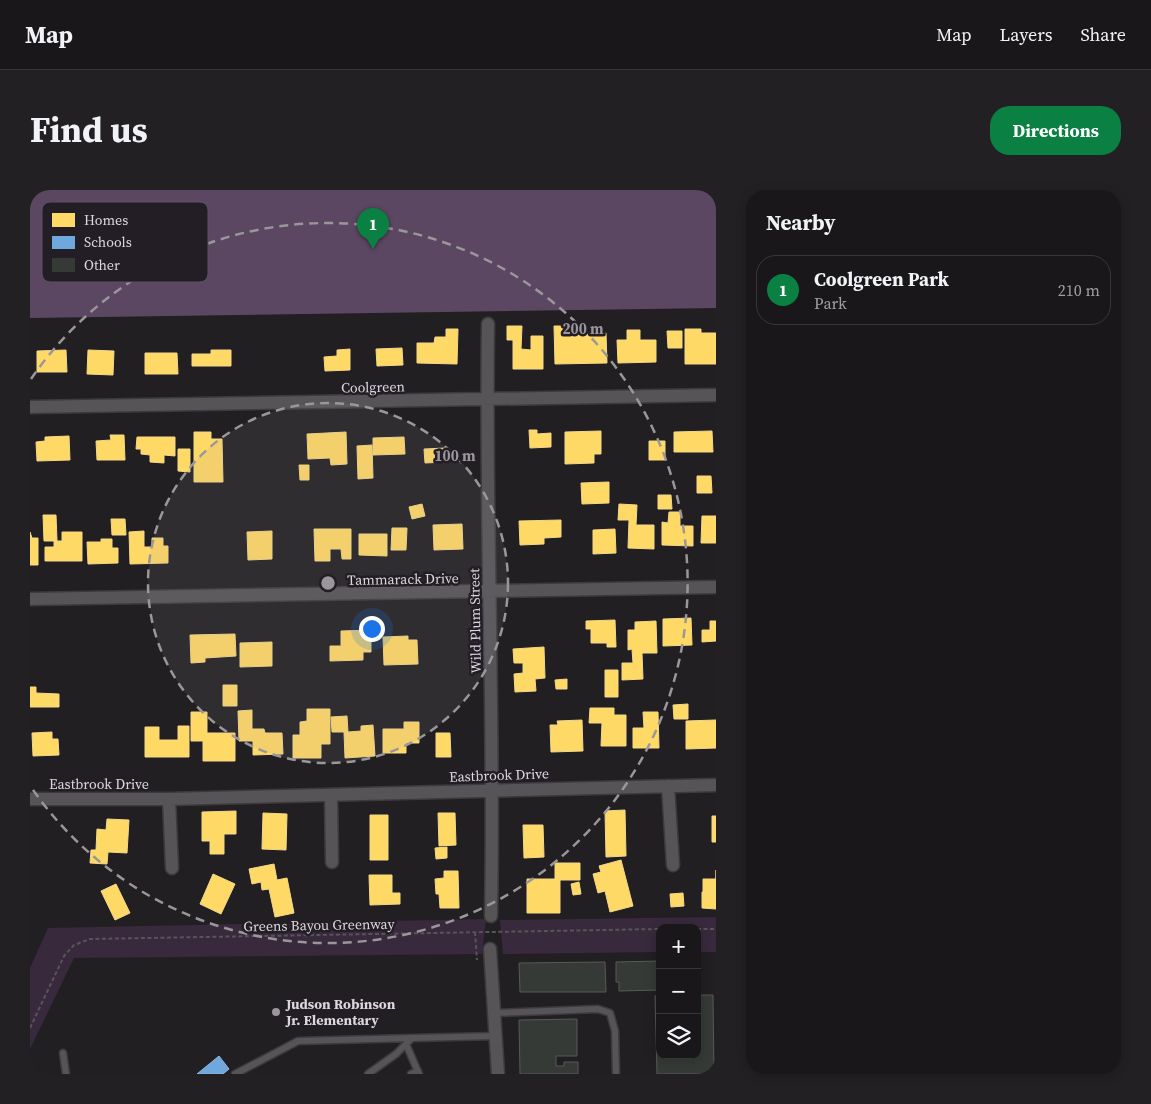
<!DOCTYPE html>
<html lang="en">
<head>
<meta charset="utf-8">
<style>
  :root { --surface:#1a171a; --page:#232023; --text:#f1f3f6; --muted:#9f9fa2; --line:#383639; --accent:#0b8043 }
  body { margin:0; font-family:"Source Serif 4",serif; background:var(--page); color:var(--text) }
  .controls { position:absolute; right:15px; bottom:15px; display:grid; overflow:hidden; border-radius:10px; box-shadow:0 2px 12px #0003 }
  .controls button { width:45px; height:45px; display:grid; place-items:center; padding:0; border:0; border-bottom:1px solid var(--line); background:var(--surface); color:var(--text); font:25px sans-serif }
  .you { position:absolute; left:341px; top:438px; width:18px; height:18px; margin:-12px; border:4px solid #fff; border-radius:50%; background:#1a73e8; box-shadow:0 0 0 8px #1a73e833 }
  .badge { display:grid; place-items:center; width:32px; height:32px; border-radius:50%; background:var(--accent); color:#fff; font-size:16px; font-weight:700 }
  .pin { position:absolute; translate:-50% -41px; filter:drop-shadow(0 1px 2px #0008) }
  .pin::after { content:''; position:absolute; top:26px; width:18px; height:15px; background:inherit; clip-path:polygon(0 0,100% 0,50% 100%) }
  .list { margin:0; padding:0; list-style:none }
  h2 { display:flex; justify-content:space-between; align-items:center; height:65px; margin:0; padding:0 20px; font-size:21px }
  h2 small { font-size:16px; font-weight:400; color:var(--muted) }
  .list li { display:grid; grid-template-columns:32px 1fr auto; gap:15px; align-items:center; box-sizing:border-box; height:70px; margin:0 10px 10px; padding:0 10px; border:1px solid var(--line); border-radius:20px }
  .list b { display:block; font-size:19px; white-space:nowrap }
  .list p { margin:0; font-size:16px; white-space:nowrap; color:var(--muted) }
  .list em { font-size:16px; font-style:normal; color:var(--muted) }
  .icon { flex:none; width:28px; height:28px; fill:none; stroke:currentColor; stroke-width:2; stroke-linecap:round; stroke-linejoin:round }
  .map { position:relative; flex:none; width:686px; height:884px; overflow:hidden; border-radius:20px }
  header { display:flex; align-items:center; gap:30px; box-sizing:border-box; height:70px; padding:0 25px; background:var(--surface); border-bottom:1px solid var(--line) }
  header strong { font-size:24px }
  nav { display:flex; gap:28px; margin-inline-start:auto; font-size:18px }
  .intro { display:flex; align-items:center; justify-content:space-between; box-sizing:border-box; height:120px; padding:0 30px }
  h1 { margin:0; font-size:35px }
  .button { padding:12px 22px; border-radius:20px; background:var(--accent); color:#fff; font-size:18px; font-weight:700 }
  main { display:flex; gap:30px; padding:0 30px }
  aside { flex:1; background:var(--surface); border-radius:20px; box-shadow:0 2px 12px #0003 }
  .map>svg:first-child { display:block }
</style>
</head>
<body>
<header>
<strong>Map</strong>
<nav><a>Map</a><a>Layers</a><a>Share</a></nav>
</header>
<div class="intro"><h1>Find us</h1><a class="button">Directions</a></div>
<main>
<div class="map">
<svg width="686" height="884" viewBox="0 0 686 884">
  <rect width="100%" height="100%" fill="#221f23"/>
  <path fill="#38293d" d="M686,727V762H667V738H630V762L473,764L470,730Z
    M456,729L452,764L44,768L0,859V778L18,738Z"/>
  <path fill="#5c4763" d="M0,0H686V118L0,128Z"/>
  <path fill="#ffd966" stroke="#f4d889" d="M477,136H492L491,159L501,160V146H513V179H483V150H477Z
    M524,136H540V143H576L577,173L525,174Z
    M416,139H428L427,174L387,173V153H404L405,147H416Z
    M655,139H671V143H686V174H655Z
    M597,140H610V150H626V172L588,173L587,150H597Z
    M637,141H652V158H638Z
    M372,158L373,175L347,176L346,159Z
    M320,159V180L295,181L294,167L307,166V160Z
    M36,160L37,182H7V161Z
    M58,160L84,161L83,185L57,184Z
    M181,160H201V176H162V164H181Z
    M115,163H147L148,184H115Z
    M499,240H507V244L521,243V257L500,258Z
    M571,241V264H564V273L535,274V242Z
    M682,241L683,262H644V242Z
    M164,242H181V249H192L193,292H164Z
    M316,242L317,274L301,275L300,268L278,269L277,244Z
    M80,245H94L95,270H67L66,251L81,250Z
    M39,246L40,270L7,271L6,252L15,251V247Z
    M107,247H145V266L134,265V273L120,272V265L111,264V259H106Z
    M374,247L375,264L343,265V248Z
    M619,251H635V270H619Z
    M342,255L343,288L328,289L327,256Z
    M415,258L416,272L395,273L394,259Z
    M148,259H160V282L148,281Z
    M269,275H279V290H270Z
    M667,286H681L682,303H667Z
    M579,292V313L552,314L551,293Z
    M628,305H641L642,319H628Z
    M392,314L395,326L382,329L379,317Z
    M589,314L607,315L606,335H624V359L598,358L599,330H588Z
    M639,322H650V336H663V356L632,355V332L638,333Z
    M13,325H26L27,351H14Z
    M672,326H686V353H671Z
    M81,329H95L96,345H82Z
    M531,330V347L514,348V354L490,355L489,331Z
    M432,334L433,359L404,360L403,335Z
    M362,338H377L376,360H361Z
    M284,339H321V369H312L311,359H300V371H285Z
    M585,339L586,363L563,364V340Z
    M114,341V357H122V348H133V356H138V373L100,374L99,342Z
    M242,341V369L218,370L217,342Z
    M0,342L2,348H8V375H0Z
    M32,342H52V371H15V357H24V351H32Z
    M329,344H357V366L329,365Z
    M71,349H82V358H88V373L58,374L57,352H71Z
    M661,428L662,455L633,456V429Z
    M585,430L586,457H577V453H561V439H556V431Z
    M626,431L627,463H612L613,489L592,490V473H603L602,459L598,460V440H605V432Z
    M680,431H686V451L672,452V440H680Z
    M341,440V462H333V470L300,471V456H311V441Z
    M205,444L206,466L175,468V472L161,473L160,445Z
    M378,446V450H387L388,474L354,475L353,447Z
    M242,452V476L210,477V453Z
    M514,457L515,488L505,489L506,501L485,502L484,484L493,483V473H484L483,459Z
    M575,480H588V507H575Z
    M537,489V499H526L525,490Z
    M193,495H207V516H193Z
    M0,497H6V503L29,504V517H0Z
    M658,514V529H644L643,515Z
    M560,518H584V525H596V556H571L572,533H559Z
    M277,519H300V554H291V568H263V545H270V532L277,531Z
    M222,520V539H234L235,543H252L253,564L223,565V551H209L208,521Z
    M161,522H177V543H205V571H173V551H161Z
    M613,522H628L629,558H603V538H614Z
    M317,526L318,542L331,541V536L343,535L345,566L315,568L314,542H302L301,527Z
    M552,530L553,561L521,562L520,535H528L527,531Z
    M686,530V558L656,559V531Z
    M374,532H389V553H376V563H353V539H374Z
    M148,536H159V567H115V537H129V550H148Z
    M22,542V549H28L29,565L3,566L2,543Z
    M406,543H420L421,567H406Z
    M595,620L596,666L576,667L575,621Z
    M206,621V644H194V664H180V651H172V622Z
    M233,623L257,624L256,660L232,659Z
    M408,623H425L426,655L409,656Z
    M340,625H358V670H340Z
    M682,626H686V652H682Z
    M77,629L99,630L97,663L78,662L77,674L60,673L61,660H66L67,639L76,640Z
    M493,635H513L514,667L494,668Z
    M417,657V668L406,669L405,658Z
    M591,670L603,716L580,722L575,701L568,703L563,684L571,682L569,676Z
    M525,673H550V690H530V723H497V689H525Z
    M244,674L247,690L257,688L264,723L245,727L239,699L232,700L231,692L222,694L219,679Z
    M686,680V702H673V689H686Z
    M414,681H428L429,718H410L409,704H406L405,689L414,688Z
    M183,684L205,694L191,724L170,714Z
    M339,685H362V703H370V714L340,715Z
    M549,692L551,704L543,705L541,694Z
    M86,694L100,723L85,730L71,701Z
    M672,702H686V719L672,718Z
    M653,703L654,716L641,717L640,704Z"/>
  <path fill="#6fa8dc" stroke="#8fb6dc" d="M189,866L199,879L193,884H167Z"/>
  <path fill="#353a37" stroke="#585959" d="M630,771V800L589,801V792H586V772Z
    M575,772L576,802H490L489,773Z
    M630,805V865H667V805H683L684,884H627L625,806Z
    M547,829V866H526V876H534V872H548V884H490L489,830Z"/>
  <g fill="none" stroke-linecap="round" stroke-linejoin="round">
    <defs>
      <path id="lane" d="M464,823L568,819L580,823L585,841L586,884
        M376,854L389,884
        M33,863L36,884
        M205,884L268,851L382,848
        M338,884L366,864L382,848L466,846
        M381,884L388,881"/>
      <path id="street" d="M458,134C455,332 465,529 461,726
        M0,217L686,205
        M0,409L686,397
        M638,596L643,675
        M301,605L302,672
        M0,609H139L686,595
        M139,609L142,678
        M460,759L468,884"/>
    </defs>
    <use href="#lane" stroke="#3d3a3e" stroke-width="9"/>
    <use href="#street" stroke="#3d3a3e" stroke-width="15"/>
    <path stroke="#575557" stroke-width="2" stroke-dasharray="4 2.5" stroke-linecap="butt" d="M667,739H686
      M445,742L447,770
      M0,838L34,766L44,755L60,749L630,739"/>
    <use href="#lane" stroke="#565457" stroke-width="6"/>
    <use href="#street" stroke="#565457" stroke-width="12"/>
  </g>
  <circle cx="298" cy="393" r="180" fill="#9a979b" fill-opacity=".12"/>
  <g fill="none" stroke="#9a979b" stroke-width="2.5" stroke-dasharray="9 6">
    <circle cx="298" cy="393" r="180"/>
    <path d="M1 189A360 360 0 1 1 1 597"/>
  </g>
  <circle fill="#9a979b" stroke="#231d25" stroke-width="2" cx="246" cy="822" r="5"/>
  <g text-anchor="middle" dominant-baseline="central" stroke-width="5" stroke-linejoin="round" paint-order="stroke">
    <g font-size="14" fill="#dbd7dc" stroke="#231d25">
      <text transform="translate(343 197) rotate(-1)">Coolgreen</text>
      <text transform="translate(373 389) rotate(-1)">Tammarack Drive</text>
      <text transform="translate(445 431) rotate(-91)">Wild Plum Street</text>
      <text transform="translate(469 585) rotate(-2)">Eastbrook Drive</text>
      <text x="69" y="594">Eastbrook Drive</text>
      <text transform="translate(289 735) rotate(-1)">Greens Bayou Greenway</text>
    </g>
    <g font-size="14" font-weight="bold" fill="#dbd7dc" stroke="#231d25" text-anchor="start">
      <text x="256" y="814">Judson Robinson<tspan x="256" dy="16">Jr. Elementary</tspan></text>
    </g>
  </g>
  <rect x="12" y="12" width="166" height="80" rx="8" fill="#231d25" stroke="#5a555c" stroke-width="1"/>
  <rect x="22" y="23" width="23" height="14" fill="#ffd966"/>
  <rect x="22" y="46" width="23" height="13" fill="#6fa8dc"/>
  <rect x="22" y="68" width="23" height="14" fill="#353a37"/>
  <g font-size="14" fill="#dbd7dc">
    <text x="54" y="35">Homes</text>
    <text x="54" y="57">Schools</text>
    <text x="54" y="80">Other</text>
  </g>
  <circle cx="298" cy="393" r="8" fill="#9a979b" stroke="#231d25" stroke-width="2.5"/>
  <g font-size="15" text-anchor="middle" font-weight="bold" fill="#9a979b" stroke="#231d25" stroke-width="5" stroke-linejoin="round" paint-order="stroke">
    <text x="553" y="144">200 m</text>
    <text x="425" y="271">100 m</text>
  </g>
</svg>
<div class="controls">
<button>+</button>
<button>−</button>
<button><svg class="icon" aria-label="layers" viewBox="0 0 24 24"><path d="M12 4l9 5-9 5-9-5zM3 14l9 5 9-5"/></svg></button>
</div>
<div class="you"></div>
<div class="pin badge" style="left:343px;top:59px">1</div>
</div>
<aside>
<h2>Nearby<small></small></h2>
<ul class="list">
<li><span class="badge">1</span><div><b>Coolgreen Park</b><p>Park</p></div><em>210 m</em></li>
</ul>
</aside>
</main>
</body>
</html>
